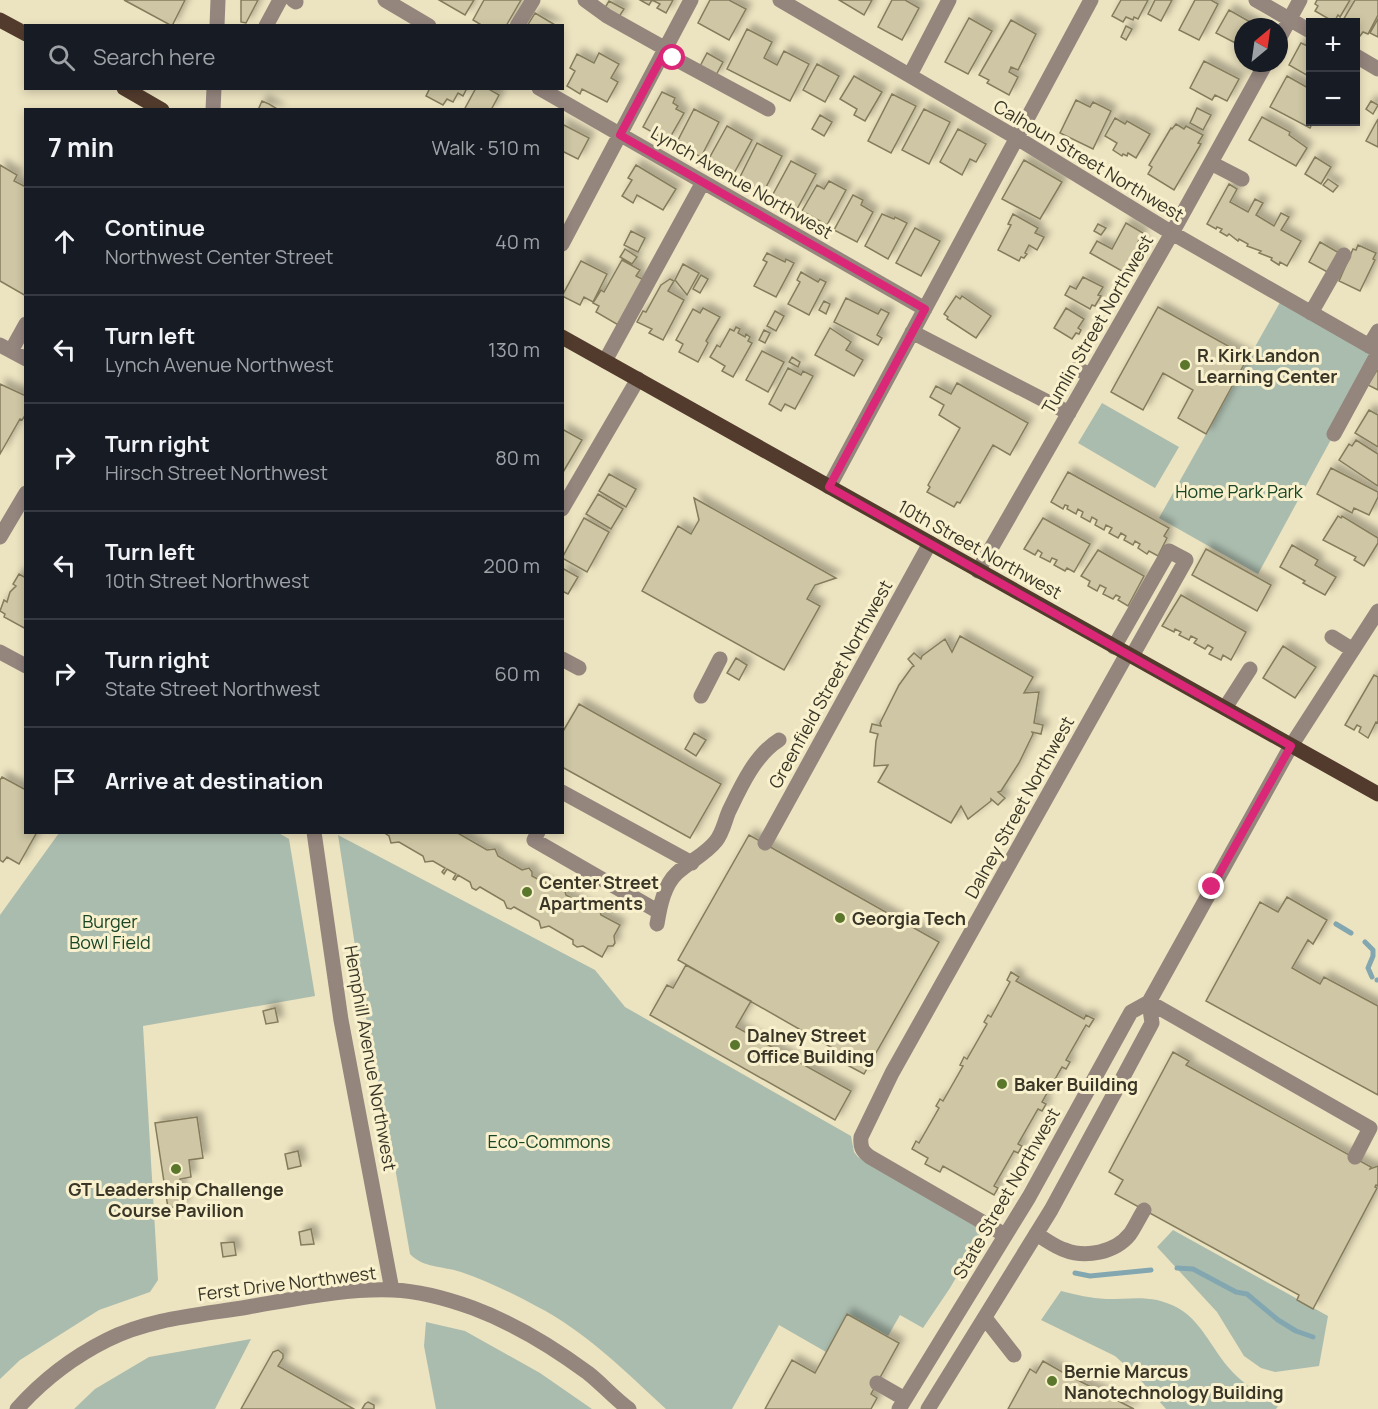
<!DOCTYPE html>
<html lang="en">
<head>
<meta charset="utf-8">
<style>
  :root { --surface:#171b24; --page:#242831; --text:#f1f3f6; --muted:#9ea1a6; --line:#363941 }
  body { margin:0; font-family:Manrope,sans-serif; background:var(--page); color:var(--text) }
  .controls { position:absolute; right:18px; top:18px; display:grid; overflow:hidden; border-radius:0px; box-shadow:0 3px 9px #0003 }
  .controls button { width:54px; height:54px; display:grid; place-items:center; padding:0; border:0; border-bottom:2px solid var(--line); background:var(--surface); color:var(--text); font:30px sans-serif }
  .compass { position:absolute; left:1234px; top:18px; width:54px; height:54px; border-radius:50%; background:var(--surface); box-shadow:0 3px 9px #0003; rotate:29deg }
  .stop { position:absolute; width:18px; height:18px; margin:-14px; border:4px solid #db2777; border-radius:50%; background:#fff }
  .stop.end { background:#db2777; border-color:#fff; box-shadow:0 2px 6px #0008 }
  .list { margin:0; padding:0; list-style:none }
  h2 { display:flex; justify-content:space-between; align-items:center; height:78px; margin:0; padding:0 24px; font-size:26px }
  h2 small { font-size:20px; font-weight:400; color:var(--muted) }
  .list li { display:grid; grid-template-columns:39px 1fr auto; gap:18px; align-items:center; box-sizing:border-box; height:108px; padding:0 24px; border-top:2px solid var(--line) }
  .list b { display:block; font-size:22px; white-space:nowrap }
  .list p { margin:0; font-size:20px; white-space:nowrap; color:var(--muted) }
  .list em { font-size:20px; font-style:normal; color:var(--muted) }
  .icon { flex:none; width:33px; height:33px; fill:none; stroke:currentColor; stroke-width:2; stroke-linecap:round; stroke-linejoin:round }
  .map { position:relative; flex:none; width:1378px; height:1409px; overflow:hidden }
  .search { position:absolute; background:var(--surface); box-shadow:0 3px 9px #0003; left:24px; top:24px; width:540px; height:66px; display:flex; align-items:center; gap:15px; box-sizing:border-box; padding:0 21px; border-radius:0px; color:var(--muted); font-size:22px }
  .panel { position:absolute; background:var(--surface); box-shadow:0 3px 9px #0003; left:24px; top:108px; width:540px; height:726px; border-radius:0px }
  .map>svg:first-child { display:block }
</style>
</head>
<body>
<div class="map">
<svg width="1378" height="1409" viewBox="0 0 1378 1409">
  <defs>
    <filter id="shadow"><feDropShadow dx="5.5" dy="-5.5" stdDeviation="3" flood-color="#0004"/></filter>
  </defs>
  <rect width="100%" height="100%" fill="#ece3c0"/>
  <path fill="#aabcae" d="M1283,297L1378,353L1258,574L1159,518Z
    M1102,403L1179,447L1155,488L1078,443Z
    M59,833L277,832L289,839L315,996L143,1026L158,1280L150,1292L99,1310L20,1360L0,1379V915Z
    M338,835L595,970L625,1007L851,1136L854,1152L858,1157L985,1228L950,1288L923,1328L900,1315L888,1336L847,1314L826,1352L779,1325L732,1409H666C626,1372 585,1331 536,1306C512,1293 487,1281 461,1272C443,1266 423,1268 410,1254L383,1098L374,1069Z
    M1173,1230L1328,1316L1319,1366L1275,1372L1261,1368L1244,1356L1217,1312L1157,1247Z
    M1061,1291C1076,1295 1091,1298 1106,1299C1133,1299 1153,1294 1178,1308C1200,1320 1212,1348 1228,1367C1242,1383 1259,1395 1278,1406L1276,1409H1166L1136,1375L1115,1356L1041,1320Z
    M426,1322L465,1331L540,1373L592,1409H436L424,1346Z
    M251,1339L215,1409H74L95,1389L149,1357Z"/>
  <g fill="none" stroke-linecap="round" stroke-linejoin="round">
    <path stroke="#83a7b1" stroke-width="5" d="M1336,924L1351,933
      M1365,942L1373,950V956L1368,968L1372,977
      M1377,980H1378
      M1177,1268L1193,1269L1236,1292L1247,1294L1278,1320L1296,1331L1313,1337
      M1075,1273L1090,1276L1151,1270"/>
  </g>
  <path fill="#cec6a4" stroke="#847c5c" stroke-width="1.5" filter="url(#shadow)" d="M124,0H185L172,26Z
    M241,0H258L246,23L241,22Z
    M439,0H474L465,15Z
    M484,0H521L506,26H483L473,20Z
    M640,0H673L666,13L657,8L660,4L652,0L649,5Z
    M710,0H729L746,9L729,40L698,23Z
    M839,0H872L864,15Z
    M892,0H905L919,8L902,40L878,27Z
    M1121,0H1148L1138,19L1134,17L1133,20L1126,17L1123,22L1112,16Z
    M1155,0H1172L1161,21L1148,14Z
    M1195,0H1211L1218,4L1199,40L1179,30Z
    M1317,0H1350L1340,17L1338,15L1334,22L1315,11L1318,6L1315,4Z
    M1355,0H1378V15L1368,34L1363,32L1360,36L1356,34V22H1347L1343,20Z
    M609,1L624,9L617,20L603,11Z
    M1229,10L1259,27H1243V47L1216,33Z
    M535,13L557,26H527Z
    M969,18L992,31L968,74L945,62Z
    M1378,19V37L1370,33Z
    M1011,20L1036,34L1018,70L1011,67L1009,72L1018,77L1009,95L987,83L989,80L979,75Z
    M1126,26L1132,29L1126,40L1121,37Z
    M747,29L772,42L764,58L777,65L784,51L809,64L790,101L727,69Z
    M1301,43L1310,47V77L1289,65Z
    M599,53L619,64L611,78L618,82L607,102L582,89L580,94L567,86L575,71L570,68L577,54L594,63Z
    M707,53L723,62L715,77L699,68Z
    M1204,61L1239,79L1227,101L1215,95L1212,100L1190,88Z
    M817,64L839,76L825,102L803,90Z
    M854,76L882,92L865,121L854,115L857,109L840,99Z
    M1287,76L1310,89V122H1313L1310,128L1270,107Z
    M430,88H467L463,96L458,93L453,102L447,99L443,105L426,96Z
    M476,88H487L499,95L491,110H464Z
    M662,92L675,98L673,103L678,106L676,109L684,113L668,141L643,127Z
    M892,94L916,106L891,153L868,141Z
    M1076,100L1090,107L1093,102L1111,111L1093,149L1060,133Z
    M262,101L269,104L279,110H258Z
    M1371,101L1378,105L1373,114L1366,109Z
    M1197,108L1211,115L1203,130L1190,123Z
    M694,109L719,122L701,157L676,144Z
    M924,109L950,122L929,164L902,150Z
    M820,115L832,122L824,136L812,129Z
    M1262,117L1290,132L1289,135L1307,148L1296,166L1249,140Z
    M1115,118L1125,124L1127,121L1150,134L1136,158L1128,153L1127,156L1123,154L1122,156L1113,150L1117,143L1105,136Z
    M1378,119V147L1366,141Z
    M562,124L589,138L578,159L562,151Z
    M1176,124L1184,129L1186,126L1203,135L1198,143L1201,144L1174,190L1148,174L1152,167L1149,165L1171,128L1172,129Z
    M727,126L752,140L733,175L724,171L723,174L706,164Z
    M958,129L986,144L976,162L970,159L962,175L940,162Z
    M757,143L782,156L763,193L738,181Z
    M1315,157L1331,167L1321,184L1305,174Z
    M1024,160L1062,182L1040,219L1002,199Z
    M791,161L816,174L797,209L772,196Z
    M0,165L17,175L14,181L26,187V296L0,281Z
    M636,165L676,189L663,210L637,195L633,203L622,196L632,180L628,178Z
    M1328,179L1338,186L1333,192L1323,185Z
    M829,181L846,190L827,225L802,211L817,185L824,189Z
    M1229,184L1237,189L1230,202L1248,212L1255,199L1263,203L1256,215L1274,226L1281,213L1289,217L1281,230L1301,241L1287,266L1280,262L1279,265L1271,260L1272,258L1259,253L1261,251L1247,246L1248,244L1239,239L1238,241L1229,234L1227,236L1220,232L1222,229L1217,227L1216,229L1207,224Z
    M853,195L863,200L861,205L873,212L857,242L834,230Z
    M882,214L894,219L895,217L907,223L888,259L865,246Z
    M1013,214L1038,228L1035,233L1044,237L1037,250L1029,245L1025,253L1027,254L1024,258L1021,257L1019,261L998,250L1011,225L1008,224Z
    M1126,223L1143,233L1138,242L1146,246L1129,275L1090,253L1097,241L1112,249Z
    M1098,224L1106,228L1101,235L1094,231Z
    M915,228L940,241L921,276L896,263Z
    M631,231L645,238L638,252L624,245Z
    M1320,242L1341,254L1331,274L1309,262Z
    M1358,245L1376,253L1373,259L1375,260L1360,291L1339,281L1353,249L1356,250Z
    M625,249L637,257L632,264L620,257Z
    M767,253L785,262L786,259L794,263L776,297L754,286L767,262L763,260Z
    M622,260L640,270L636,276L646,281L620,326L596,312L599,306L593,303L601,290L604,292Z
    M581,261L607,274L593,302L584,297L580,305L562,296Z
    M683,264L699,273L687,295L675,280Z
    M801,272L818,282L820,279L826,282L809,315L788,304L800,282L797,280Z
    M701,275L708,279L700,293L693,289Z
    M1083,277L1103,287L1098,295L1101,296L1095,306L1092,305L1090,309L1065,295L1070,286L1076,289Z
    M670,279L674,281L668,291L684,300L663,340L649,333L652,329L637,322L643,311L646,312L661,285Z
    M956,296L960,299L962,296L991,316L976,338L947,319L948,317L944,314Z
    M846,298L878,314L881,309L889,313L877,335L882,338L878,345L834,322Z
    M824,301L830,304L826,314L819,310Z
    M1158,307L1248,357L1206,434L1178,418L1193,390L1163,373L1143,410L1111,392Z
    M703,308L720,317L706,341L708,343L698,362L679,352L683,344L676,340L693,309L700,313Z
    M1066,308L1084,319L1078,328L1081,330L1079,334L1076,333L1072,339L1054,328Z
    M775,311L784,316L776,331L767,326Z
    M736,327L740,329L738,333L745,337L746,334L750,337L748,341L752,343L733,377L722,371L725,366L710,357L717,345L720,347L730,329L734,331Z
    M830,328L851,342L846,350L863,360L854,376L815,355Z
    M764,330L770,333L765,343L759,340Z
    M762,351L784,362L768,392L746,380Z
    M792,357L800,362L798,367L789,362Z
    M788,368L801,375L803,371L813,376L795,409L785,404L781,411L769,404Z
    M1377,370L1378,371V390L1368,385Z
    M957,383L1028,423L1010,455L993,445L960,503L957,502L954,507L927,492L930,487L928,485L960,428L939,415L944,405L930,397L936,386L951,394Z
    M0,384L26,396V414L22,420L20,419L0,454Z
    M1369,410L1378,415V447L1355,433Z
    M562,429L582,440L562,474Z
    M1356,440L1378,454V486L1339,460L1349,444L1352,446Z
    M1331,468L1378,492V497L1369,515L1354,508L1352,513L1317,494Z
    M1068,472L1169,528L1164,536L1167,538L1158,556L1149,551L1147,554L1138,548L1140,544L1135,541L1133,545L1124,540L1126,536L1121,533L1118,538L1109,533L1112,528L1106,525L1104,530L1095,525L1097,520L1092,517L1090,522L1081,517L1083,512L1078,509L1076,514L1067,509L1068,506L1065,505L1063,509L1051,502Z
    M609,474L636,489L626,507L599,491Z
    M598,494L623,509L611,529L586,514Z
    M694,498L836,578L815,585L807,599L820,606L784,670L642,591L678,526L691,534L699,520Z
    M1338,516L1341,518L1342,516L1378,538V543L1364,566L1354,560L1356,557L1323,540Z
    M584,518L609,532L587,572L562,558Z
    M1043,518L1090,544L1074,572L1067,568L1065,571L1054,565L1057,560L1052,558L1050,562L1040,557L1042,553L1038,550L1035,555L1024,549Z
    M1292,545L1318,560L1315,565L1336,577L1325,595L1303,583L1305,581L1280,567Z
    M1206,549L1271,585L1257,611L1192,575Z
    M1098,550L1144,576L1128,606L1118,600L1120,597L1116,595L1113,599L1103,594L1106,588L1100,585L1097,591L1088,586L1090,581L1081,576Z
    M562,568L578,577L568,594L562,591Z
    M19,574L26,578V629L4,617L5,614L0,611L4,600L7,602L10,592L16,586L13,584Z
    M1181,595L1246,632L1231,660L1223,655L1221,660L1209,654L1213,648L1208,645L1205,649L1194,643L1197,639L1191,636L1189,640L1179,635L1181,632L1175,629L1174,632L1162,626Z
    M960,636L1033,677L1024,693L1039,692L1034,723L1043,725L1041,734L1032,732L1033,734L1019,763L1001,791L998,792L1005,798L998,805L991,799V801L968,819L961,806L951,823L878,782L888,765L874,766L876,741L878,734L870,732L872,724L881,726L880,723L899,685L912,667L914,666L908,659L914,653L921,659L922,656L945,639L952,652Z
    M1283,646L1316,667L1295,698L1263,678Z
    M736,658L747,665L739,680L727,673Z
    M1374,675L1378,677V723L1376,722L1368,738L1359,732L1361,727L1357,725L1354,730L1345,725Z
    M579,704L721,784L690,838L562,767V733Z
    M694,733L706,740L696,756L685,749Z
    M2,777L26,790V832H37L19,864L7,857L3,862L0,860V780Z
    M383,832H456L487,850L495,849L498,856L522,870L529,868L532,872V876L556,889L564,888L566,895L591,909L594,907L599,908L601,915L620,925L614,936L615,943L613,946H608L602,957L583,946L577,947L573,944V940L549,926L541,928L539,921L514,907L511,909L507,908L504,901L480,887L476,890L472,888L470,882L458,875L455,880L453,879L456,874L447,869L444,874L442,872L445,868L433,861L425,862L423,856L399,842L391,843L389,836Z
    M749,835L939,942L864,1074L832,1057L836,1050L678,960Z
    M1287,897L1327,920L1313,944L1308,940L1292,968L1320,984L1324,977L1378,1006V1095L1206,1001L1260,902L1278,912Z
    M686,965L751,1001L736,1027L851,1091L835,1120L650,1015L667,985L673,988Z
    M1011,972L1019,977L1016,981L1084,1019L1086,1015L1094,1019L1089,1027L1086,1025L1066,1060L1070,1062L1066,1069L1062,1067L1042,1102L1046,1104L1042,1111L1038,1109L1018,1144L1022,1146L1018,1153L1014,1151L994,1186L998,1188L994,1195L943,1166L940,1172L925,1164L928,1158L912,1149L916,1141L919,1143L939,1108L936,1106L940,1099L943,1101L963,1066L960,1065L964,1057L967,1059L987,1024L984,1022L988,1015L991,1017L1010,982L1007,980Z
    M275,1008L278,1022L266,1024L263,1011Z
    M1173,1052L1189,1061L1186,1065L1371,1167L1370,1169L1378,1166V1186L1376,1185L1375,1187L1377,1188L1313,1309L1297,1300L1299,1295L1115,1194L1123,1180L1109,1172Z
    M197,1117L203,1158L189,1160L191,1177L180,1179L184,1206L168,1208L155,1123Z
    M298,1151L301,1166L288,1169L285,1154Z
    M311,1229L314,1244L301,1245L299,1232Z
    M234,1242L236,1255L223,1257L221,1243Z
    M847,1314L899,1343L871,1394L877,1398L871,1409H765L792,1360L815,1373Z
    M278,1350L283,1354V1358L278,1366L354,1409H241L273,1352Z
    M1043,1361L1064,1373L1134,1409H1008L1030,1369L1036,1373Z
    M368,1402L374,1405V1409H362L365,1404Z"/>
  <g fill="none" stroke-linecap="round" stroke-linejoin="round">
    <path stroke="#94857d" stroke-width="15" d="M293,0L296,2
      M385,0L429,26
      M585,0L607,16L666,49
      M780,0L1017,138L1172,233L1378,351
      M1256,0L1310,31
      M217,26L218,0
      M266,26L280,0
      M517,26L533,0
      M1279,39L1300,0
      M664,53L768,109
      M1356,56L1378,69
      M910,75L949,0
      M539,88L925,309
      M213,110L214,88
      M1211,163L1242,179
      M562,244L691,0
      M1311,313L1344,255
      M912,332L1069,413
      M0,345L26,359
      M1369,346L1378,331
      M11,351L26,324
      M605,361L703,182
      M1077,368L1090,376
      M1334,434L1378,353
      M829,487L1091,0
      M562,509L638,379
      M0,537L26,493
      M978,571L1172,233L1266,63
      M1332,637L1353,650
      M1114,647L1169,551L1186,560L1132,656
      M0,652L26,666
      M562,659L579,668
      M701,696L720,659
      M1225,708L1250,669
      M562,792L692,863
      M314,832L341,1020L392,1290
      M538,832L534,840L659,912
      M765,843L930,543
      M657,924C660,906 664,885 677,873C690,861 706,854 716,841C723,832 725,820 729,811C741,786 755,755 779,740
      M1149,1002L1370,1128L1355,1157
      M1036,1234C1045,1239 1055,1247 1065,1250C1085,1258 1115,1253 1130,1234C1135,1227 1139,1218 1144,1210
      M1005,1235L870,1157C862,1151 860,1147 861,1137L892,1073L1127,654
      M985,1318L1014,1355
      M877,1383L905,1399
      M17,1409C42,1381 73,1357 107,1340C151,1318 201,1315 248,1307C296,1299 345,1288 393,1290C420,1291 448,1299 473,1308C513,1323 553,1347 588,1373C602,1384 614,1398 629,1409
      M899,1409L1029,1197L1131,1012L1149,1002L1291,746L1378,611
      M928,1409L1051,1210L1115,1092L1152,1023L1149,1002"/>
    <path stroke="#523b2d" stroke-width="15" d="M0,20L26,34
      M124,88L162,110
      M562,337L1378,794"/>
  </g>
  <g fill="none" stroke-linecap="round" stroke-linejoin="round">
    <path stroke="#db2777" stroke-width="8" d="M673,58L664,53L620,135L925,309L829,487L1291,746L1212,887"/>
  </g>
  <g fill="#5b772c" stroke="#f9f1cd" stroke-width="2">
    <circle cx="1185" cy="365" r="6"/>
    <circle cx="527" cy="892" r="6"/>
    <circle cx="840" cy="918" r="6"/>
    <circle cx="735" cy="1045" r="6"/>
    <circle cx="1002" cy="1084" r="6"/>
    <circle cx="176" cy="1169" r="6"/>
    <circle cx="1052" cy="1381" r="6"/>
  </g>
  <g text-anchor="middle" dominant-baseline="central" stroke-width="6" stroke-linejoin="round" paint-order="stroke">
    <g font-size="18" fill="#393628" stroke="#f9f1cd">
      <text transform="translate(1089 160) rotate(31)">Calhoun Street Northwest</text>
      <text transform="translate(742 182) rotate(30)">Lynch Avenue Northwest</text>
      <text transform="translate(1097 324) rotate(-60)">Tumlin Street Northwest</text>
      <text transform="translate(980 549) rotate(29)">10th Street Northwest</text>
      <text transform="translate(830 684) rotate(-61)">Greenfield Street Northwest</text>
      <text transform="translate(1019 807) rotate(-61)">Dalney Street Northwest</text>
      <text transform="translate(371 1058) rotate(80)">Hemphill Avenue Northwest</text>
      <text transform="translate(1006 1193) rotate(-60)">State Street Northwest</text>
      <text transform="translate(287 1283) rotate(-7)">Ferst Drive Northwest</text>
    </g>
    <g font-size="18" font-weight="bold" fill="#393628" stroke="#f9f1cd" text-anchor="start">
      <text x="1197" y="355">R. Kirk Landon<tspan x="1197" dy="21">Learning Center</tspan></text>
      <text x="539" y="882">Center Street<tspan x="539" dy="21">Apartments</tspan></text>
      <text x="852" y="918">Georgia Tech</text>
      <text x="747" y="1035">Dalney Street<tspan x="747" dy="21">Office Building</tspan></text>
      <text x="1014" y="1084">Baker Building</text>
      <text x="176" y="1189" text-anchor="middle">GT Leadership Challenge<tspan x="176" dy="21">Course Pavilion</tspan></text>
      <text x="1064" y="1371">Bernie Marcus<tspan x="1064" dy="21">Nanotechnology Building</tspan></text>
    </g>
    <g font-size="18" fill="#194627" stroke="#f9f1cd">
      <text x="1239" y="491">Home Park Park</text>
      <text x="110" y="921">Burger<tspan x="110" dy="21">Bowl Field</tspan></text>
      <text x="549" y="1141">Eco-Commons</text>
    </g>
  </g>
</svg>
<div class="controls">
<button>+</button>
<button>−</button>
</div>
<svg class="compass" viewBox="-18 -18 36 36"><path d="M0-13l5 13h-10z" fill="#e53935"/><path d="M0 13l5-13h-10z" fill="#9ea1a6"/></svg>
<div class="stop" style="left:673px;top:58px"></div>
<div class="stop end" style="left:1212px;top:887px"></div>
<div class="search"><svg class="icon" aria-label="search" viewBox="0 0 24 24"><circle cx="10" cy="10" r="6"/><path d="M15 15l6 6"/></svg>Search here</div>
<section class="panel">
<h2>7 min<small>Walk · 510 m</small></h2>
<ul class="list">
<li><svg class="icon" aria-label="ahead" viewBox="0 0 24 24"><path d="M12 20V5M6 11l6-6 6 6"/></svg><div><b>Continue</b><p>Northwest Center Street</p></div><em>40 m</em></li>
<li><svg class="icon" aria-label="left" viewBox="0 0 24 24"><path d="M17 20v-9H6M10 6l-5 5 5 5"/></svg><div><b>Turn left</b><p>Lynch Avenue Northwest</p></div><em>130 m</em></li>
<li><svg class="icon" aria-label="right" viewBox="0 0 24 24"><path d="M7 20v-9h11M14 6l5 5-5 5"/></svg><div><b>Turn right</b><p>Hirsch Street Northwest</p></div><em>80 m</em></li>
<li><svg class="icon" aria-label="left" viewBox="0 0 24 24"><path d="M17 20v-9H6M10 6l-5 5 5 5"/></svg><div><b>Turn left</b><p>10th Street Northwest</p></div><em>200 m</em></li>
<li><svg class="icon" aria-label="right" viewBox="0 0 24 24"><path d="M7 20v-9h11M14 6l5 5-5 5"/></svg><div><b>Turn right</b><p>State Street Northwest</p></div><em>60 m</em></li>
<li><svg class="icon" aria-label="arrive" viewBox="0 0 24 24"><path d="M6 21V4h12l-3 4 3 4H6"/></svg><div><b>Arrive at destination</b></div></li>
</ul>
</section>
</div>
</body>
</html>
